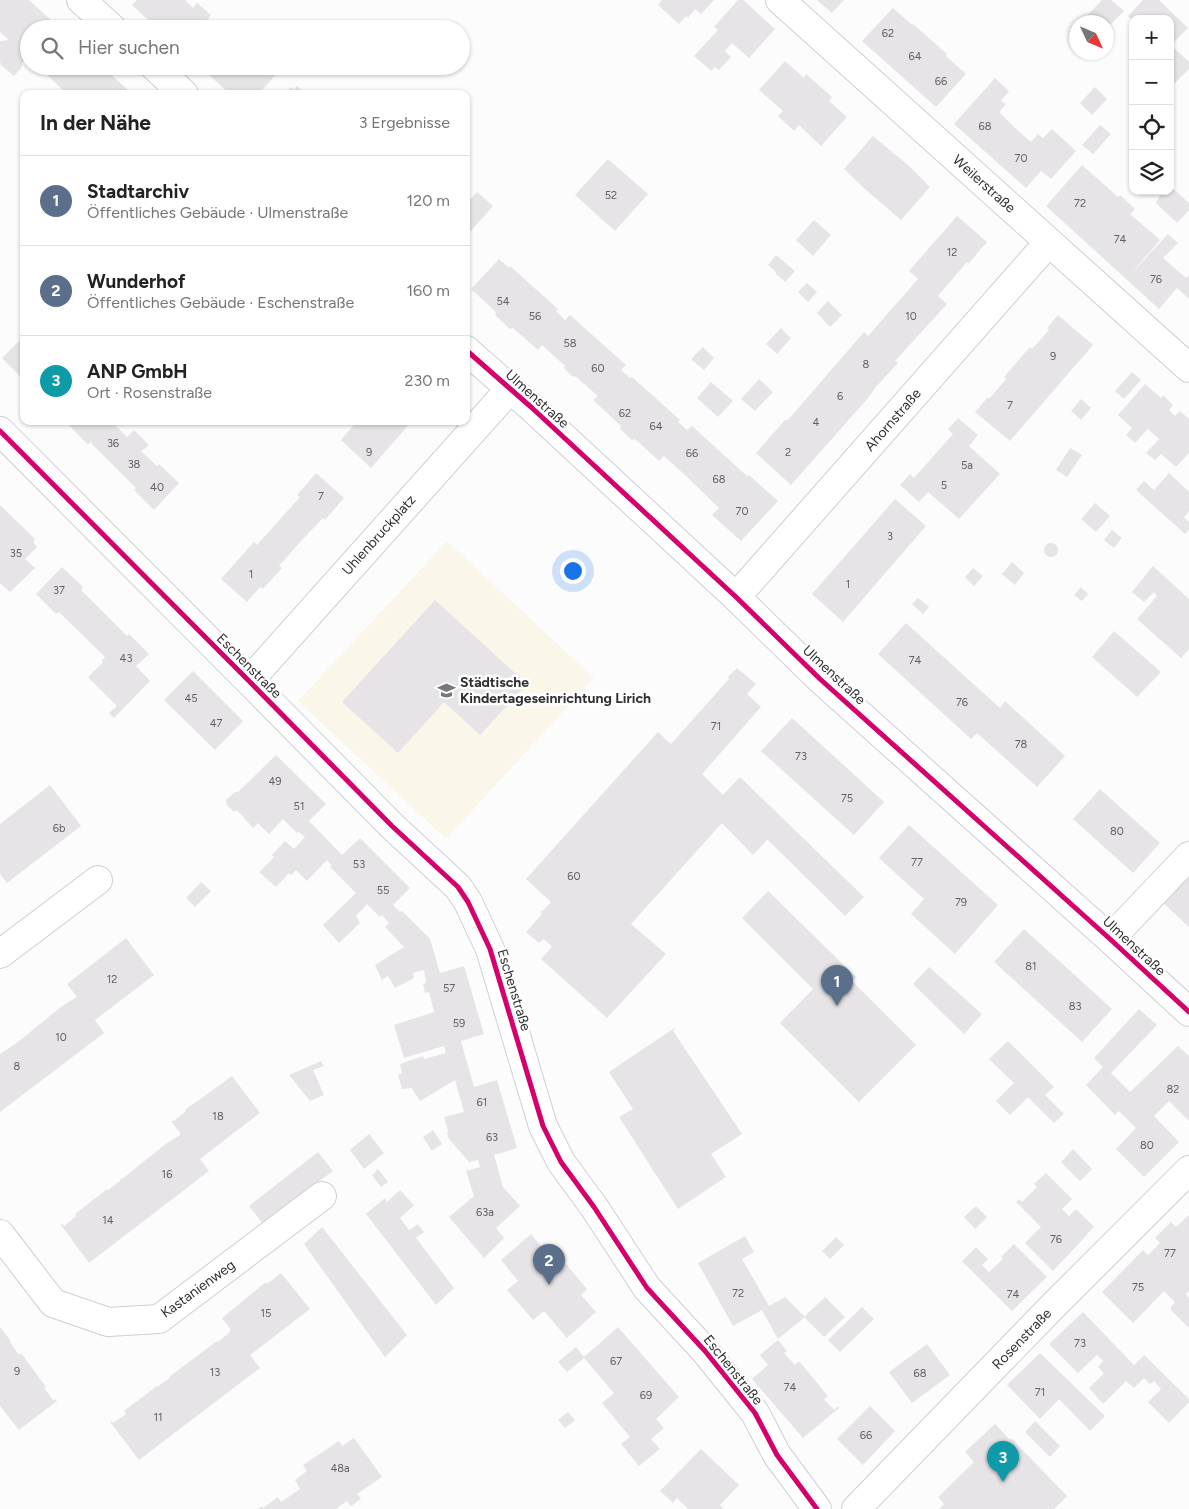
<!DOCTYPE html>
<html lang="de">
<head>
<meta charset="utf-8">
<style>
  :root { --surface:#fff; --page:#f6f6f6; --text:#222; --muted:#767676; --line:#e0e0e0; --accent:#2563eb }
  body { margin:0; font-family:Figtree,sans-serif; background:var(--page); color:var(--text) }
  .controls { position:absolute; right:15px; top:15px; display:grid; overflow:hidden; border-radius:10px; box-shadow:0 1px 4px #0004 }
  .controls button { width:45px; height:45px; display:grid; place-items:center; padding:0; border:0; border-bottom:1px solid var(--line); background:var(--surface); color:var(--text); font:25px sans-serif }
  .compass { position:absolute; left:1069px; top:15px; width:45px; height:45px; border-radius:50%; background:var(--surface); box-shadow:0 1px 4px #0004; rotate:134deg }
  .you { position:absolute; left:572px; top:570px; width:18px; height:18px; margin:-12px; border:4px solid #fff; border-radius:50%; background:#1a73e8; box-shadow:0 0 0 8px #1a73e833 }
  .badge { display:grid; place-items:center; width:32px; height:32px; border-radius:50%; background:var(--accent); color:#fff; font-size:16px; font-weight:700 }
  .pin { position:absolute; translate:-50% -41px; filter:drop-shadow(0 1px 2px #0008) }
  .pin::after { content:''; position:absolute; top:26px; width:18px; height:15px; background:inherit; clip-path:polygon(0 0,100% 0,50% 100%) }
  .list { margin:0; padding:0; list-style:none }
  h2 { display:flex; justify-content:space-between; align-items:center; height:65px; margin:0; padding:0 20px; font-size:21px }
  h2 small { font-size:16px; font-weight:400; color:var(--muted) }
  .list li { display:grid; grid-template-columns:32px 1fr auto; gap:15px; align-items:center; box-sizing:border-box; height:90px; padding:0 20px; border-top:1px solid var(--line) }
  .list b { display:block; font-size:19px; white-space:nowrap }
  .list p { margin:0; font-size:16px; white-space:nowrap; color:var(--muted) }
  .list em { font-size:16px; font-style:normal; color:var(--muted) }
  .icon { flex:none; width:28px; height:28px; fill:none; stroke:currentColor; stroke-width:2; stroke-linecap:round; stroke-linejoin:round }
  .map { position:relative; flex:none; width:1189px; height:1509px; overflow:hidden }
  .search { position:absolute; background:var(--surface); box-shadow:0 1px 4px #0004; left:20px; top:20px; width:450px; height:55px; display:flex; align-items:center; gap:12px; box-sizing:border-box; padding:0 18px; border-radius:28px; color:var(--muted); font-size:19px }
  .panel { position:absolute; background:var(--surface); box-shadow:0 1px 4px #0004; left:20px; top:90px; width:450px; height:335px; border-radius:10px }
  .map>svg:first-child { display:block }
</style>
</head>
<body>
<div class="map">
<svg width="1189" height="1509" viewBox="0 0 1189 1509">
  <rect width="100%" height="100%" fill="#fcfcfd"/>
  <path fill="#faf6ea" d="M447,541L594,678L446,839L298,701Z"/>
  <path fill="#e6e4e6" d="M0,0H29L61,29H29V58L25,55L21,68L14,76L0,64L1,63L0,62V41L9,40L0,32Z
    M137,0H185L193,8L197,3L211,15L200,29H158L132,5Z
    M662,0H714L701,14L695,9L688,18L686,16L679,24L658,5Z
    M738,0H743L775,29L749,58L732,43L725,51L731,57L719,70L715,67L711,71L694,56L718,30L714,27Z
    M817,0H844L832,13Z
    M1102,0H1111L1124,11L1106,29V22H1086L1083,20Z
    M1143,0H1159L1188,28L1170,46V19H1133V21L1128,16Z
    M893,8L912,25L913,24L947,54L946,56L966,74L936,107L862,41Z
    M1174,48L1189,62V69L1170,88V51Z
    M785,61L804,78L806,74L832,97L829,101L847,117L821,146L799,125L794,131L778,116L783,111L759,90Z
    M32,66H102L132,94H67L41,69L37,74L30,68Z
    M199,66H267L276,74L259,94H230Z
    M995,78L1009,91L1001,101L1006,104L999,112L1015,128L1031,142L1038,134L1043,138L1052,129L1076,151L1051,179L1041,171L1026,188L954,124Z
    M297,86L306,94H285L291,87L294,90Z
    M1095,87L1107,99L1092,115L1080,103Z
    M1100,125L1111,134L1093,154L1082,145Z
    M873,136L909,166L930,187L901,220L866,190L844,169Z
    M608,159L648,194L615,231L575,195Z
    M1082,165L1118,197L1120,195L1135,209L1130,214L1160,240L1128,277L1168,234L1178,243L1163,258L1186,278L1189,275V299L1177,288L1159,309L1046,206Z
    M1170,186L1189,203V210L1177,223L1156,203L1162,191H1170Z
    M477,192L493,206L471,231H466V204Z
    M957,216L987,242L968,264L967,262L938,296L947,304L895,361L898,363L875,388L869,397L791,485L756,453L785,420H788L864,332L868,336L918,279L909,271Z
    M814,220L831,235L813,256L796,240Z
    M776,255L795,271L785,282L776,274V272L768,265Z
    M499,259L509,268L510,266L558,309L556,311L565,320L570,315L626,365L621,370L630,378L632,377L680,420L678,422L687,430L692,426L747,476L749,475L778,501L741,541L712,515L719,508L686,476L664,456L659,461L635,439L632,440L620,429L621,426L593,400L598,396L575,376L573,377L564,368L565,366L542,345L538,350L513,328L510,329L495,315L496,312L471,289Z
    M807,283L817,292L808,302L798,292Z
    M828,301L842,315L830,327L817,313Z
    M1058,315L1093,345L1010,441L975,412L988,397L989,399L1006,379L1004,377L1030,347L1032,349L1049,330L1047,328Z
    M781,328L791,338L777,354L766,344Z
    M24,336V380L2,358Z
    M703,347L714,358L704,370L691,359Z
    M1132,372L1141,380L1124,399L1115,391Z
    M759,379L773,392L755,411L741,399Z
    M711,382L733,401L718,417L697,398Z
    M1145,384L1161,398L1163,395L1173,405L1169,410L1175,416L1180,411L1189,419V453L1176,467L1161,454L1155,460L1146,453L1159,439L1148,429L1135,443L1126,435L1132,428L1118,415Z
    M1081,399L1091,408L1081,420L1071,411Z
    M958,418L978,435L969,446L1000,474L959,519L928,492L919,502L900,485L910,474L914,478L953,434L948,429Z
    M70,421H111L127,437L134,430L149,445L141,451L157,466L159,464L179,483L154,510L134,490L136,488L90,442L88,445L68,424Z
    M357,421H412L371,468L341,440Z
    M1070,448L1082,455L1067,477L1056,470Z
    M316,473L344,498L325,520L323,518L301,541L279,566L282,568L263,589L260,587L247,602L221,579L253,543L254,542L257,545L300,497L297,495Z
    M1169,473L1189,492V511L1184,517L1189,522V530L1185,534L1136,490L1144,481L1154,490Z
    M895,499L926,526L843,622L812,594Z
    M1095,503L1110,516L1096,532L1081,519Z
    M0,505L35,539L33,542L37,547L25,559L35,568L10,592L0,583Z
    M1112,530L1122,538L1114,548L1104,540Z
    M1044 550a7 7 0 1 1 14 0a7 7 0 1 1-14 0Z
    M1012,562L1024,573L1015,585L1002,574Z
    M1153,566L1189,599V649L1181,658L1137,619L1157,596L1154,592L1144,602L1132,592Z
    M62,567L83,587L81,590L127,636L129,634L149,654L136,666L150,681L114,718L109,713L117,706L88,677L103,662L102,660L105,657L59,612L56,614L36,594Z
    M973,568L983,576L974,586L965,577Z
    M1081,587L1088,594L1082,601L1074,595Z
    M918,598L929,607L923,614L912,604Z
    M435,600L527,684L480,735L444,702L398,753L342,702Z
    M906,623L1000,708L1005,701L1065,756L1037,787L977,733L971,739L878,654Z
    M1114,631L1161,672L1137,697L1092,657Z
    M737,668L756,684L747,694L761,707L702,774L723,795L740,777L864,897L845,916L768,840H767L753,855L722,823L631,924L666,954L607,1018L541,959L552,947L544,939L539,943L526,932L542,914L540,912L542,910L543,911L551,902L526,879L658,732L671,744L729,679L728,677Z
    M193,671L243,721L215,750L164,700Z
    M792,718L884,802L854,835L761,751Z
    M276,755L326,804L309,821L342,855L360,838L410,888L393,905L400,912L402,911L430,939L440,973L464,966L484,1034L461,1041L474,1087L497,1080L517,1148L494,1155L503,1187L520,1206L496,1228L504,1238L484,1258L449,1217L474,1196L466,1171L480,1167L478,1160L469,1162L449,1139L447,1132L448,1131L444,1117L464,1112L455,1080L420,1101L412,1088L402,1089L398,1075L402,1073L400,1064L423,1056L424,1059L446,1053L444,1046L404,1058L394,1025L434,1012L429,992L425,993L423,984L426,983L424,970L413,973L414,978L395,988L388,976L382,980L375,965L404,947L385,927L389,923L382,915L380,917L367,904L356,916L360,923L339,943L323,925L356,893L330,867L332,866L327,860L307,881L296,870L291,875L289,873L276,887L259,872L274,857L272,855L285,841L294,849L305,837L299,832L297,833L283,819L269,834L258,823L253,828L238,811H233L227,805L226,800L235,792H238Z
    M50,785L81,826L7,883L0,874V824Z
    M1100,789L1160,843L1133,873L1073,819Z
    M909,825L998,905L955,954L911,914L924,899L879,858Z
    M1189,867V927L1159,899Z
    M201,882L211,891L195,907L186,898Z
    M768,891L856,977L852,981L916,1045L859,1102L780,1023L813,989L742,918Z
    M1024,929L1112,1009L1082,1042L994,962Z
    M126,938L154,975L95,1020L104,1033L0,1112V1054L18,1042L62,1006L77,997L67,984Z
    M929,967L982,1014L964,1034L913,984Z
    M1139,1009L1157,1025L1111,1073L1130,1092L1178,1046L1189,1056V1121L1169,1101L1154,1116L1179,1142L1144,1177L1116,1149L1136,1128L1119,1111L1115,1115L1086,1085L1103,1067L1094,1058Z
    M676,1027L673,1031L742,1134L711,1154L726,1177L678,1209L619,1117L633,1109L609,1072Z
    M1008,1041L1054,1087L1045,1095L1064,1114L1054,1123L1028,1097L1010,1115L996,1101L1014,1083L989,1059Z
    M321,1061L324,1066L313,1070L324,1095L310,1101L289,1075Z
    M232,1076L260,1113L200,1159L209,1171L89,1263L61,1225L62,1223L64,1226L76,1216L75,1214L107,1189L108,1190L120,1181L121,1178L122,1179L167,1143L180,1135V1133L171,1121H174L186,1111L185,1110Z
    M433,1130L442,1144L432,1151L423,1137Z
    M369,1134L384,1153L364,1169L350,1150Z
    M1073,1149L1092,1169L1080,1181L1061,1162Z
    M318,1152L333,1171L263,1224L249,1206Z
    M378,1169L388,1182L381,1187L372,1175Z
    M1046,1173L1072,1199L1062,1209L1069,1216L1076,1209L1094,1227L1087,1234V1235L1053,1271L1025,1243L1041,1227L1016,1202L1019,1199L1022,1202L1037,1187L1034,1184Z
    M400,1190L414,1205L400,1218L409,1230L418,1224L424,1232L416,1238L454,1288L436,1305L366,1214L385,1198L387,1202Z
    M976,1206L987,1217L975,1229L964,1217Z
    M1189,1215V1291L1186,1294L1189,1298V1328L1171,1310V1307L1175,1302L1164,1291L1133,1323L1102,1292L1143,1250L1148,1255L1160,1243L1155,1238L1171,1222L1176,1227Z
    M322,1227L407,1335L385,1357L304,1244Z
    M531,1234L548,1255L554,1250L587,1289L581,1295L596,1312L567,1338L544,1311L533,1320L507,1290L518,1281L501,1260Z
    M745,1236L754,1252L742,1259L769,1306L785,1297L805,1317L778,1339L762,1310L733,1326L698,1263Z
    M836,1237L844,1245L830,1259L822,1251Z
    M1014,1244L1047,1277L1012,1311L962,1261L976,1247L988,1259L982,1265L989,1272L1003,1259L1001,1257Z
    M281,1273L310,1309L250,1355L260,1368L139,1460L110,1422L112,1421L113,1423L126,1414L124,1411L157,1386V1387L170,1378L169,1377L217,1341L218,1342L230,1332L229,1331L231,1330L222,1318L266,1282L267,1284Z
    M825,1297L845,1317L824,1337L804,1317Z
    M862,1307L874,1319L840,1352L828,1340Z
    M1083,1312L1134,1365L1144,1355L1189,1399V1402L1169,1423L1148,1402L1161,1389L1154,1381L1150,1384L1144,1378L1134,1388L1126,1381L1103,1404L1089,1388L1104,1373L1098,1367L1103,1361L1097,1355L1078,1373L1049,1344Z
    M0,1327L10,1340V1342L19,1355L21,1353L46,1387L44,1388L54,1401L55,1399L57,1401L19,1430L0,1406Z
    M618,1327L679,1397L656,1419L664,1428L651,1439L660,1449L639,1466L621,1444L630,1437L602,1403L614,1393L584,1358L567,1372L558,1362L576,1347L584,1357Z
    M778,1340L787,1351L784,1353L795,1365L799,1361L828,1396L824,1399L834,1410L838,1406L839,1408L803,1438L752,1379L768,1365L760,1355Z
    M927,1344L950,1375L912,1403L889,1372Z
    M1040,1353L1105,1416L1090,1431L1059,1399L1040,1419L1007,1385Z
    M870,1406L895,1431L863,1465L837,1439Z
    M568,1412L575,1420L565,1428L558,1420Z
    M1035,1421L1060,1446L1050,1457L1025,1432Z
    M995,1424L1010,1440L1011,1438L1067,1496L1054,1509H939L944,1504L938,1497L974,1462L965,1452Z
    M354,1438L382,1477L357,1494L361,1499L351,1506L347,1501L336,1509H258L262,1506L263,1508L278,1497L281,1502L300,1489L295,1480L307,1471L303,1465L339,1441L342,1446Z
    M701,1449L739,1485L720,1505L724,1509H688L677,1498L673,1503L660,1491Z"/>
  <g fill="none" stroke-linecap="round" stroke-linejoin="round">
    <defs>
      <path id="minor" d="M81,0L113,29
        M780,0L1189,368
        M154,66L184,94
        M466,350L531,407L736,597L820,679L1110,939L1189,1012
        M0,431L249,681L392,826L458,887L468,902L490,949L543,1126L561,1162L594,1207L647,1288L705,1351L755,1413L777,1455L817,1509
        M736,597L1049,242
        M249,681L510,389
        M1110,939L1189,856
        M0,954L98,880
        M0,1234L53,1303L108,1322L159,1319L322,1196
        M856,1509L1051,1308L1189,1170"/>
    </defs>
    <use href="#minor" stroke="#cfcfd1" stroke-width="30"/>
    <use href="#minor" stroke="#fff" stroke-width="28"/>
    <defs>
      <path id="cycleway" d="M466,350L531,407L736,597L820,679L1110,939L1189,1012
        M0,431L249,681L392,826L458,887L468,902L490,949L543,1126L561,1162L594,1207L647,1288L705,1351L755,1413L777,1455L817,1509"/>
    </defs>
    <use href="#cycleway" stroke="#fff" stroke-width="8"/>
    <use href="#cycleway" stroke="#d6006c" stroke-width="5"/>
  </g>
  <defs>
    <symbol id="school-bare" viewBox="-9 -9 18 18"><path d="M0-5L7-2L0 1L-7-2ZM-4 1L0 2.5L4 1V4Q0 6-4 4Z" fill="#77777a" stroke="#fff" stroke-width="2.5" paint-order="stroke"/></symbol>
  </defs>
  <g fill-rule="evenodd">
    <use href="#school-bare" x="434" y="678" width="25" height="25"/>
  </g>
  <g text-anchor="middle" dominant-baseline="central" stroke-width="5" stroke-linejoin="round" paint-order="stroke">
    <g font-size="11" fill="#605f62">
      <text x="888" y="33">62</text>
      <text x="915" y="56">64</text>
      <text x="941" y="81">66</text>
      <text x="985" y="126">68</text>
      <text x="1021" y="158">70</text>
      <text x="611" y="195">52</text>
      <text x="1080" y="203">72</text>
      <text x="1120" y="239">74</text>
      <text x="952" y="252">12</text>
      <text x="1156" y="279">76</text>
      <text x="503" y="301">54</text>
      <text x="535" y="316">56</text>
      <text x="911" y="316">10</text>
      <text x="570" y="343">58</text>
      <text x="1053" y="356">9</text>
      <text x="866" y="364">8</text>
      <text x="598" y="368">60</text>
      <text x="840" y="396">6</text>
      <text x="1010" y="405">7</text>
      <text x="625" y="413">62</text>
      <text x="816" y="422">4</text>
      <text x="656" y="426">64</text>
      <text x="113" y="443">36</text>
      <text x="369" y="452">9</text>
      <text x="788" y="452">2</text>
      <text x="692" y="453">66</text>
      <text x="134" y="464">38</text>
      <text x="967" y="465">5a</text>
      <text x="719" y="479">68</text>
      <text x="944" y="485">5</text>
      <text x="157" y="487">40</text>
      <text x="321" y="496">7</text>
      <text x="742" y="511">70</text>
      <text x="890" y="536">3</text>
      <text x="16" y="553">35</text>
      <text x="251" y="574">1</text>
      <text x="848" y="584">1</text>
      <text x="59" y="590">37</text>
      <text x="126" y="658">43</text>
      <text x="915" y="660">74</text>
      <text x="191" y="698">45</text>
      <text x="962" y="702">76</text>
      <text x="216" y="723">47</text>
      <text x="716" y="726">71</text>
      <text x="1021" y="744">78</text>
      <text x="801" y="756">73</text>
      <text x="275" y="781">49</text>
      <text x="847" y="798">75</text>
      <text x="299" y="806">51</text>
      <text x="59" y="828">6b</text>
      <text x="1117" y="831">80</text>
      <text x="917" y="862">77</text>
      <text x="359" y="864">53</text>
      <text x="574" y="876">60</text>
      <text x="383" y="890">55</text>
      <text x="961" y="902">79</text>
      <text x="1031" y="966">81</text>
      <text x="112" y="979">12</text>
      <text x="449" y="988">57</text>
      <text x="1075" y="1006">83</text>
      <text x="459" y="1023">59</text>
      <text x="61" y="1037">10</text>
      <text x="17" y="1066">8</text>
      <text x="1173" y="1089">82</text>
      <text x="482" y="1102">61</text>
      <text x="218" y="1116">18</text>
      <text x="492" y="1137">63</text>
      <text x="1147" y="1145">80</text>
      <text x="167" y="1174">16</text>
      <text x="485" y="1212">63a</text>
      <text x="108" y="1220">14</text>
      <text x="1056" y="1239">76</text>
      <text x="1170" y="1253">77</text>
      <text x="1138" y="1287">75</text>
      <text x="738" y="1293">72</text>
      <text x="1013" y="1294">74</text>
      <text x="266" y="1313">15</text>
      <text x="1080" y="1343">73</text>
      <text x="616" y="1361">67</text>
      <text x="17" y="1371">9</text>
      <text x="215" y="1372">13</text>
      <text x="920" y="1373">68</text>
      <text x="790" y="1387">74</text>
      <text x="1040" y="1392">71</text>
      <text x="646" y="1395">69</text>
      <text x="158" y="1417">11</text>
      <text x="866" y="1435">66</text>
      <text x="340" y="1468">48a</text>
    </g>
    <g font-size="14" fill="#303033" stroke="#fff">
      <text transform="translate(984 184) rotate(42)">Weilerstraße</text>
      <text transform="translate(537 399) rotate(42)">Ulmenstraße</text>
      <text transform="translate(893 420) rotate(-49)">Ahornstraße</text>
      <text transform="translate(379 535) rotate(-48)">Uhlenbruckplatz</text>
      <text transform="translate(249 666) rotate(45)">Eschenstraße</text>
      <text transform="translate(834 675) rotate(43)">Ulmenstraße</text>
      <text transform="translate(1134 946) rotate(43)">Ulmenstraße</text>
      <text transform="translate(514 990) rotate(73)">Eschenstraße</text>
      <text transform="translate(198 1289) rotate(-36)">Kastanienweg</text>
      <text transform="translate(1022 1339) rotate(-46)">Rosenstraße</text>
      <text transform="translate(733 1370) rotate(51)">Eschenstraße</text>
    </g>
    <g font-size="14" font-weight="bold" fill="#303033" stroke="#fff" text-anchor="start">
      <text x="460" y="682">Städtische<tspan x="460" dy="16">Kindertageseinrichtung Lirich</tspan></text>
    </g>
  </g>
</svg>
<div class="controls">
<button>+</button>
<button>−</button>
<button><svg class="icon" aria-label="locate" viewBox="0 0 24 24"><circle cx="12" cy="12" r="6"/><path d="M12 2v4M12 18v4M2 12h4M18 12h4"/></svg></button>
<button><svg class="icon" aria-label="layers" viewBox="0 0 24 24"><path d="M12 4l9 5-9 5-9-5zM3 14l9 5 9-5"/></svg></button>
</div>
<svg class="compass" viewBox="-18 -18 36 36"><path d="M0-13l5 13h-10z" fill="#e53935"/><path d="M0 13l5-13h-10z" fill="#767676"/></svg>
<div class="you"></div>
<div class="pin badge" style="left:837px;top:1006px;background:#5c6f8a">1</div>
<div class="pin badge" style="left:549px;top:1285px;background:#5c6f8a">2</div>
<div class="pin badge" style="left:1003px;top:1482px;background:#0f9aa8">3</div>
<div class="search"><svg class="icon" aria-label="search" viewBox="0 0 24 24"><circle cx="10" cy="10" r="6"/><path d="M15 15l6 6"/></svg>Hier suchen</div>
<section class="panel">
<h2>In der Nähe<small>3 Ergebnisse</small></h2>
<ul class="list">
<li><span class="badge" style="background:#5c6f8a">1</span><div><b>Stadtarchiv</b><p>Öffentliches Gebäude · Ulmenstraße</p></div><em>120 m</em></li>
<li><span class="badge" style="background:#5c6f8a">2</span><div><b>Wunderhof</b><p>Öffentliches Gebäude · Eschenstraße</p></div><em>160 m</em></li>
<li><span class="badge" style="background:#0f9aa8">3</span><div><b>ANP GmbH</b><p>Ort · Rosenstraße</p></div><em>230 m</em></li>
</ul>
</section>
</div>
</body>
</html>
